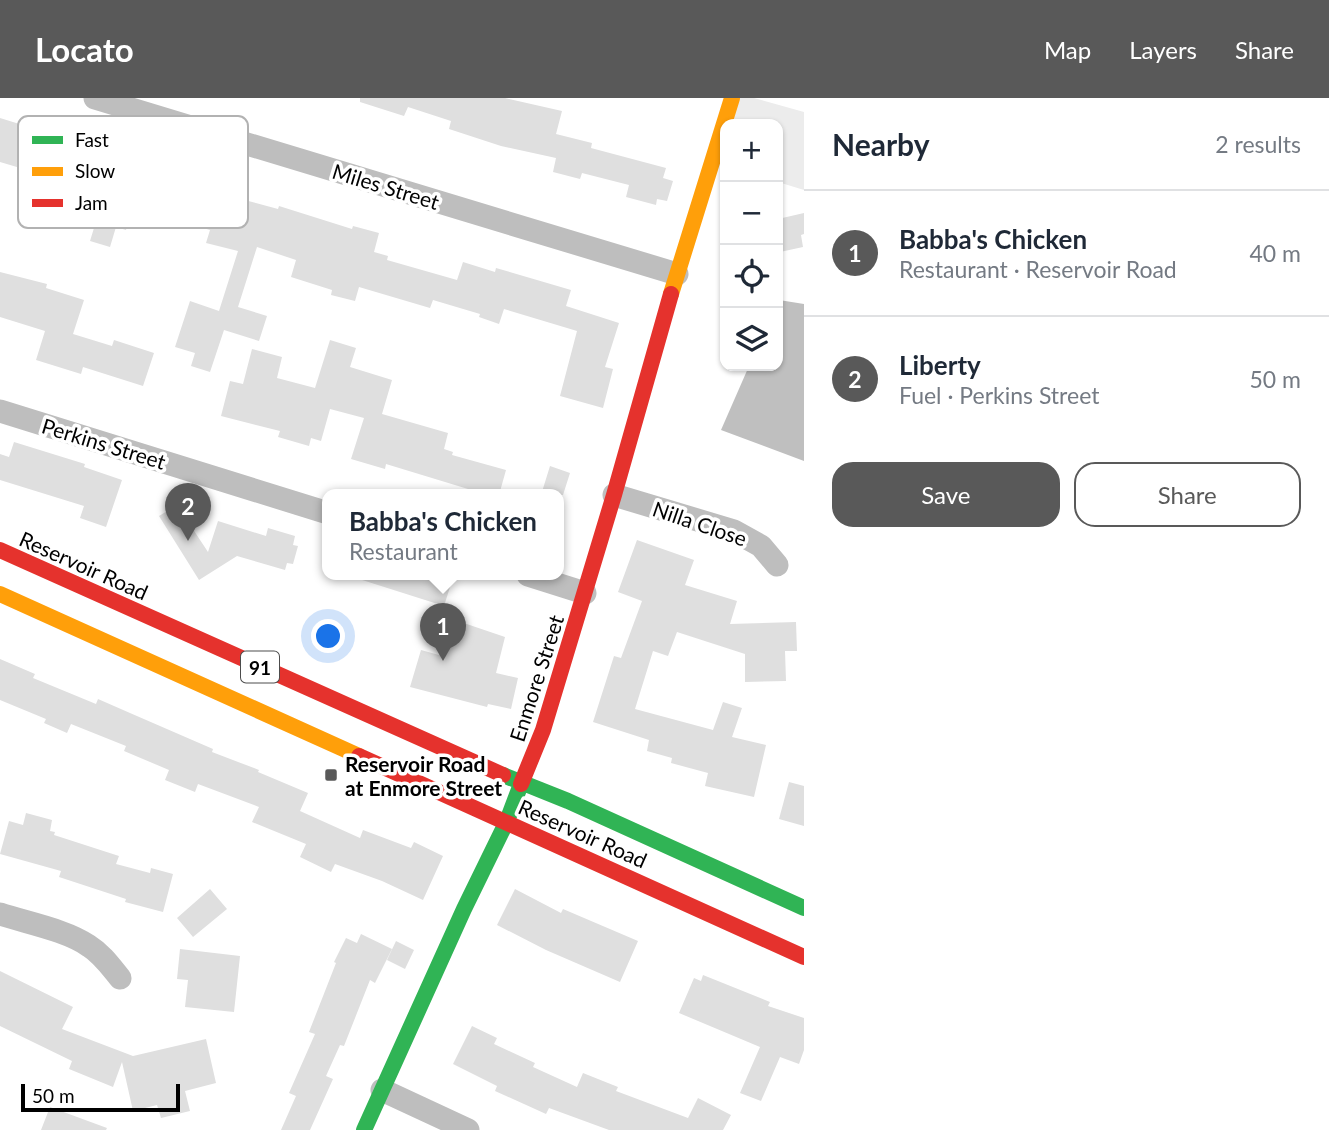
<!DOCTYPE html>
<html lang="en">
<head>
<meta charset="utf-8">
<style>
  :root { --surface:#fff; --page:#f6f6f7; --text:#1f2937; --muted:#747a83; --line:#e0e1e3; --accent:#595959 }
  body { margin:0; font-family:Lato,sans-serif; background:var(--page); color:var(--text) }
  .controls { position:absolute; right:21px; top:21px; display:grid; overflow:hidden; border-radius:14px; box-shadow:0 2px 5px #0004 }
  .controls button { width:63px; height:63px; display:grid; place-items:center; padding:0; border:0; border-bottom:2px solid var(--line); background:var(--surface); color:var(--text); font:35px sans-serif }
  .scale { position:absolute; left:21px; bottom:18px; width:159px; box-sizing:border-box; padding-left:7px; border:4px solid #000; border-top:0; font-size:19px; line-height:24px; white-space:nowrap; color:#000; -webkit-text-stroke:5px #fff; paint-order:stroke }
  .you { position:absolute; left:329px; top:539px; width:24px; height:24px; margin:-18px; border:5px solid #fff; border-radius:50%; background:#1a73e8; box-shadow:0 0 0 10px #1a73e833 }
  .badge { display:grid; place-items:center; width:46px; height:46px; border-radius:50%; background:var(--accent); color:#fff; font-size:23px; font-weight:700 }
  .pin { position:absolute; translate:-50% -58px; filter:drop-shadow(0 2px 4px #0008) }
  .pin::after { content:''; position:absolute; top:37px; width:24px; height:21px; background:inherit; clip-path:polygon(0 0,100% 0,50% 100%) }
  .popup { position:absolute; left:322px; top:391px; width:242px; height:91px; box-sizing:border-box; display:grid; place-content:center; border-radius:14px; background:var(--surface); filter:drop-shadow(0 2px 5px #0005); font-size:23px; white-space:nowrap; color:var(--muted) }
  .popup b { font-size:26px; color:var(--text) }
  .popup::after { content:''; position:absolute; left:50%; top:100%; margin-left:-14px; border:14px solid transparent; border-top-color:var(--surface) }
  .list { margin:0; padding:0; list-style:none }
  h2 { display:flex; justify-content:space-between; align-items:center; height:91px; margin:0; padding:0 28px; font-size:30px }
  h2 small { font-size:23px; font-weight:400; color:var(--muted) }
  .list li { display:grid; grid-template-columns:46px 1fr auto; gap:21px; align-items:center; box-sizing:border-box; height:126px; padding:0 28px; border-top:2px solid var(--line) }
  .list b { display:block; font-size:26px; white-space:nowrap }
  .list p { margin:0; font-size:23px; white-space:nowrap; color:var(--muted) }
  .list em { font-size:23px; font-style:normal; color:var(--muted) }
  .actions { display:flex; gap:14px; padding:21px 28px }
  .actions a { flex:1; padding:16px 0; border:2px solid var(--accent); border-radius:21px; text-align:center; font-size:24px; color:var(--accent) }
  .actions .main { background:var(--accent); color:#fff }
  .icon { flex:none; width:38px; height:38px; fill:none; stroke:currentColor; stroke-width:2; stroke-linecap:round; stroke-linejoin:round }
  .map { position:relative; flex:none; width:804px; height:1032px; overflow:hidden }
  header { display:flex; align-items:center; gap:42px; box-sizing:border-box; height:98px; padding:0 35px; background:var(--accent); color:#fff }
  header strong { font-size:33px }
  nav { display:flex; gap:38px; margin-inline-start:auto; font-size:24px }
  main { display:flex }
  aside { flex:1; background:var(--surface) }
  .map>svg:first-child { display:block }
</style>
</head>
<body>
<header>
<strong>Locato</strong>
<nav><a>Map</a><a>Layers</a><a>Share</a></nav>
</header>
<main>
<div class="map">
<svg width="804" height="1032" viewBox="0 0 804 1032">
  <rect width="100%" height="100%" fill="#fff"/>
  <path fill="#ececec" d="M732,0H754L804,14V92L778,84V26H725Z"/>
  <path fill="#bfbfbf" d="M779,202L804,206V363L721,332L749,268H778Z"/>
  <path fill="#dfdfdf" d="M360,0H505L562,13L556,36L592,45L591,50L666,70L663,80L673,83L667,103L657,101L656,107L626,99L629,87L582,75L580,81L553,74L556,60L501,48L449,31L451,23L408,9L404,18L360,4Z
    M0,20L42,33L44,28L65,34L62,43L82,49L71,85L0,64Z
    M159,66L206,78L201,97L235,107L237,100L278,111L279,108L352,131L353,128L379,135L374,154L388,158L387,162L457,182L463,164L495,174L496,170L571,192L566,208L619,225L605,269L613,271L603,310L560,298L577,233L504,211L499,226L479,219L480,216L433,202L430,210L359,189L355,203L331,197L332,192L291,179L296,162L257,149L238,209L267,218L259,243L224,232L210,274L191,268L195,255L175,249L190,203L219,213L238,153L206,145L210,132L146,114Z
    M92,91L134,104L126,132L116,129L110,149L90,143L94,130L81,126Z
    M804,115V136L801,137L803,149L780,154L778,121Z
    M0,174L47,186L46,190L84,202L73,236L112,248L114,242L154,255L143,288L83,269L81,276L36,262L45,233L0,219Z
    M330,242L356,250L350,269L392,282L382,316L448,335L444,351L453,354L452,357L506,372L499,397H466L468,391L386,366L385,371L351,361L364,320L330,311L321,343L311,340L309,348L278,339L280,333L221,318L230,283L243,286L252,251L282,259L277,280L315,290Z
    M14,344L85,366L84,369L122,382L106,429L80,420L84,408L0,382V356L9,359Z
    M550,368L570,375L563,397H541Z
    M177,407L208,454L218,423L266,438L268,430L295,438L293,447L298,448L293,466L287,465L285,472L237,458L199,482L159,418Z
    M637,442L694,462L685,487L737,503L730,526L796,524L797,553H785L786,583L745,584V556L677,534L668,558L653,553L635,611L713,632L723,604L742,610L732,639L766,647L754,699L705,688L708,675L671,665L672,660L647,653L649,642L593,624L614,558L621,560L642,503L618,494Z
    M360,477H424L451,486L444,508L359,481Z
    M449,520L505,539L496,575L518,580L511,611L488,606L487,609L410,589L421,552L439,557Z
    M0,561L35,576L33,580L96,606L98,601L130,615L213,651L212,654L259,672L258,674L308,695L300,713L360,740L363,732L411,750L414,744L443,758L423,802L382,783L335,766L331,774L300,759L306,746L252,724L259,709L198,686L195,694L165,682L169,672L124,653L126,648L71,626L67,635L44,625L46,621L0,602Z
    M789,684L804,688V728L779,721Z
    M26,715L52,722L50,733L55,734L54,737L119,758L116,766L150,775L151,770L173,776L163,814L125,804L126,801L59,779L61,773L0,756L9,723L23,727Z
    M210,791L227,811L193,839L177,820Z
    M515,791L561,815L563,811L638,843L620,884L546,852L497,827Z
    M361,836L392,851L375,885L370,882L344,948L340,947L326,978L333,981L310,1032H281L296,998L289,995L315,936L309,934L336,865L334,864L346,840L357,845Z
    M396,843L414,852L405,871L387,862Z
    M180,851L240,858L234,914L185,909L188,882L177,881Z
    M0,873L73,909L62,931L133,958L206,941L216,985L185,993L190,1013L161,1020L157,1007L133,1013L122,964L113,989L69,971L72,963L0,928Z
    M703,877L770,904L768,908L804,920V952L799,966L780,959L761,1003L740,995L760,949L679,915L694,880L701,883Z
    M472,928L497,940L494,946L535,965L533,969L577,989L583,975L618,989L616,993L688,1020L698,1000L731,1017L723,1032H609L549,1010L546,1016L495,993L497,988L453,966Z
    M50,1009L107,1030L106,1032H41Z"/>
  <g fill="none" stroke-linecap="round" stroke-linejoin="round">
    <path stroke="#bebebe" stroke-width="23" d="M95,0L677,176
      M0,313L328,415
      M614,397L734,433L761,448L777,467
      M528,477L585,495
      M0,816C27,825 66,832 89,848C102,856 111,869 120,880
      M382,992L468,1032"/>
    <path stroke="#30b455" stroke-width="16" d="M503,677L568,703L804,810
      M364,1032L464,811L507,723L521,686"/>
    <path stroke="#ff9f0a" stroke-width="16" d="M671,196L732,0
      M0,496L359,658"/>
    <path stroke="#e5322d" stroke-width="16" d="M0,452L503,677
      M359,658L804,859
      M521,686L543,632L614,397L671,196"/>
  </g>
  <rect fill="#595959" stroke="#fff" stroke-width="2.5" x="324" y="670" width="14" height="14" rx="3.5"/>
  <g text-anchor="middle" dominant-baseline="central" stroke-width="7" stroke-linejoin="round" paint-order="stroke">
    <rect fill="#fff" stroke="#4c4c4c" stroke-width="2" x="241" y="553.5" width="38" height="31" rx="5"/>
    <g font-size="19" font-weight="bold" fill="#000">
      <text x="260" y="569">91</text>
    </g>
    <g font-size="21" fill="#000" stroke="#fff">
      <text transform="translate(386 88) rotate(17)">Miles Street</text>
      <text transform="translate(104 345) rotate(17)">Perkins Street</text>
      <text transform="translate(700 425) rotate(19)">Nilla Close</text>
      <text transform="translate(84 467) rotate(24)">Reservoir Road</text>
      <text transform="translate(536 580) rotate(-72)">Enmore Street</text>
      <text transform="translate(583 735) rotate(24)">Reservoir Road</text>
    </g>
    <g font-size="21" font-weight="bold" fill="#000" stroke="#fff" text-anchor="start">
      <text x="345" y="665">Reservoir Road<tspan x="345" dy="24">at Enmore Street</tspan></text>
    </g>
  </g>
  <rect x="18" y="18" width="230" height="112" rx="10" fill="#fff" stroke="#b2b2b2" stroke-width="2"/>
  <rect x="32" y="38" width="31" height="8" fill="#30b455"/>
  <rect x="32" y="69" width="31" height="9" fill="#ff9f0a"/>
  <rect x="32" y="101" width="31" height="8" fill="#e5322d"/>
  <g font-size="19" fill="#000">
    <text x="75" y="49">Fast</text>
    <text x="75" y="80">Slow</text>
    <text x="75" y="112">Jam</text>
  </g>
</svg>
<div class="controls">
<button>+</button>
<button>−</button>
<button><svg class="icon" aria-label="locate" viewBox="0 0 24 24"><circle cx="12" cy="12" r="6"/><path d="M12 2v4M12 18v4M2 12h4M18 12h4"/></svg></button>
<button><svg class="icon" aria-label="layers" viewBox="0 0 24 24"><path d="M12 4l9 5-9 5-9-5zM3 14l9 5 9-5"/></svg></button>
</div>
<div class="scale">50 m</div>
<div class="you"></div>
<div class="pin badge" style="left:443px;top:563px">1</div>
<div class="popup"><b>Babba's Chicken</b>Restaurant</div>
<div class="pin badge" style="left:188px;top:443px">2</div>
</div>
<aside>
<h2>Nearby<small>2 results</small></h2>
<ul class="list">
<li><span class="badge">1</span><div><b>Babba's Chicken</b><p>Restaurant · Reservoir Road</p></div><em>40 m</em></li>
<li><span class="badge">2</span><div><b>Liberty</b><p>Fuel · Perkins Street</p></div><em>50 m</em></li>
</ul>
<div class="actions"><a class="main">Save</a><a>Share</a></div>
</aside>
</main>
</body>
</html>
